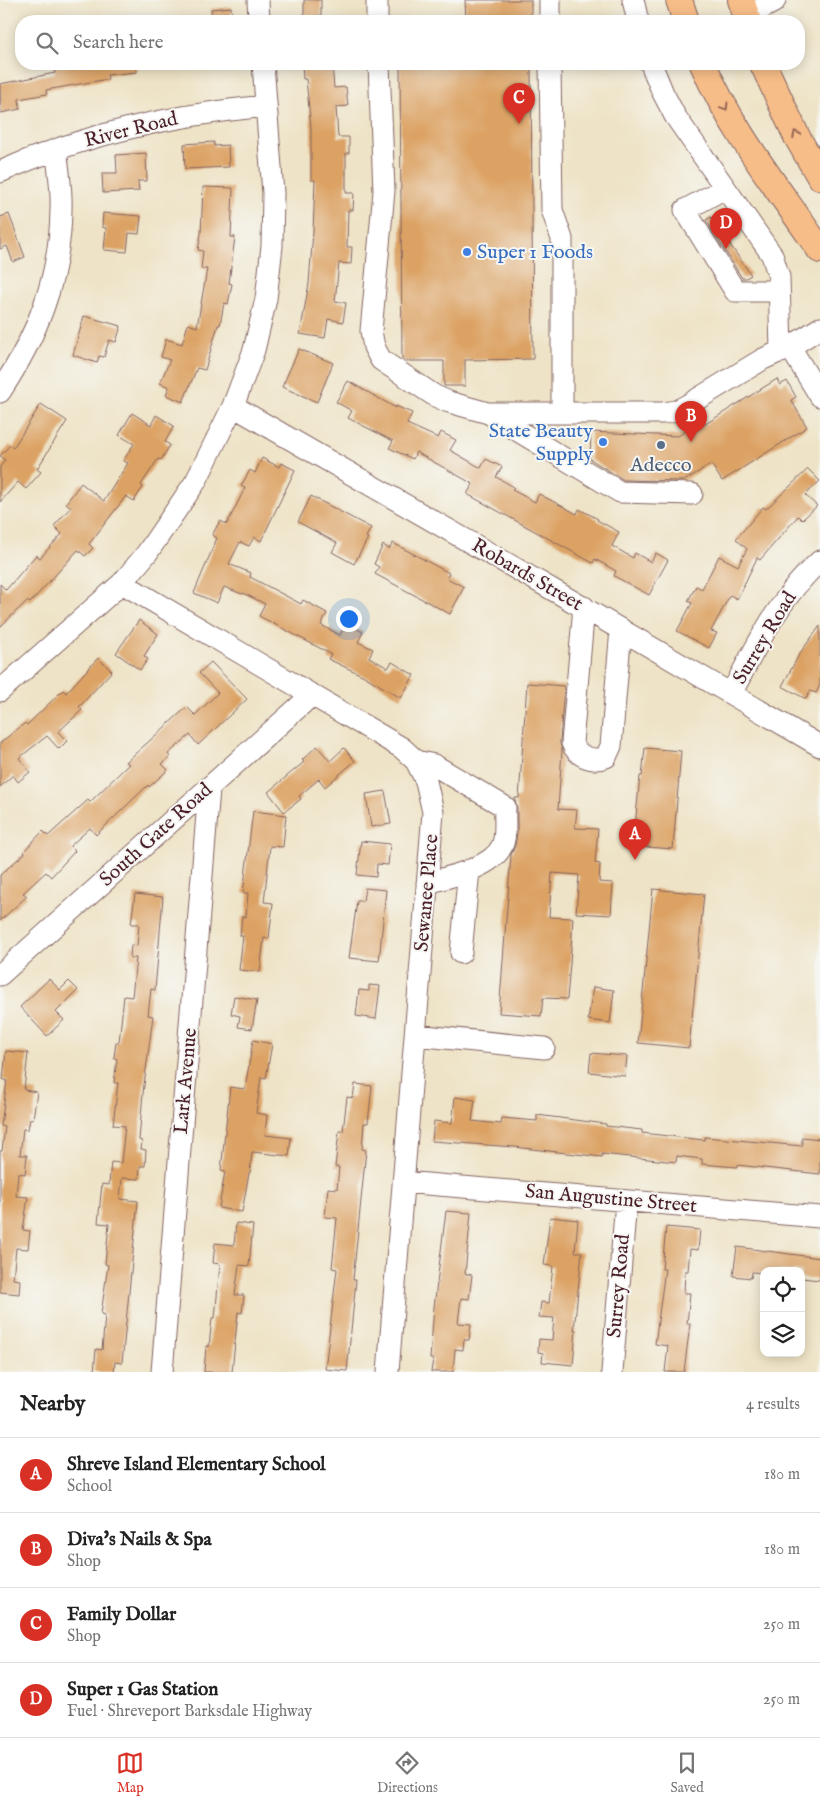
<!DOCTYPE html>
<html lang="en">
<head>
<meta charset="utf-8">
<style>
  :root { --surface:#fff; --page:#f6f6f6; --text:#222; --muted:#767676; --line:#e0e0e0; --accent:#d93025 }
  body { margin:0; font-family:"IM FELL English",serif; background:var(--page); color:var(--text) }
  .controls { position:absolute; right:15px; bottom:15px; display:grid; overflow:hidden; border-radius:10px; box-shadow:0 2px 12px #0003 }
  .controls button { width:45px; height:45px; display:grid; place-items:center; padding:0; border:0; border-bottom:1px solid var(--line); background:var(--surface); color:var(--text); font:25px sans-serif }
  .you { position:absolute; left:348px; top:618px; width:18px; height:18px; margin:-12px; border:4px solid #fff; border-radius:50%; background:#1a73e8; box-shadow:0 0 0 8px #1a73e833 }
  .badge { display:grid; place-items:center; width:32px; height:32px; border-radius:50%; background:var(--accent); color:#fff; font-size:16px; font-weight:700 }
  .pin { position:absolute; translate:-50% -41px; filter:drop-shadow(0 1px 2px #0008) }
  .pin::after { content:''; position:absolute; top:26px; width:18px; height:15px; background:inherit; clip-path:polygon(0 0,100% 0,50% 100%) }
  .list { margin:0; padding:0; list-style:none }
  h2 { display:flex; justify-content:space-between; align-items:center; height:65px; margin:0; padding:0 20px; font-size:21px }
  h2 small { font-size:16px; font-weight:400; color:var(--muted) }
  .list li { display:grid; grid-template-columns:32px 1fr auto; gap:15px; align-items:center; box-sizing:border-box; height:75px; padding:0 20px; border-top:1px solid var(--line) }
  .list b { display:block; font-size:19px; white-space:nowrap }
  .list p { margin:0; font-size:16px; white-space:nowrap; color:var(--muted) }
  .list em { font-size:16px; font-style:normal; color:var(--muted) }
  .icon { flex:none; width:28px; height:28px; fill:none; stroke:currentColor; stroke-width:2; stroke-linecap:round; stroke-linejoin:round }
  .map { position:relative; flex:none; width:820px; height:1372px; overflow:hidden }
  .search { position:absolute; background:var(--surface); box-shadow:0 2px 12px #0003; left:15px; right:15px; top:15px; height:55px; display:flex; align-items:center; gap:12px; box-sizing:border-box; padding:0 18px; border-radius:20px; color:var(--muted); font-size:19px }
  .sheet { height:365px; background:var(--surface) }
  nav { display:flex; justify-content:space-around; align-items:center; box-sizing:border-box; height:70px; border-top:1px solid var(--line); background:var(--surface); font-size:14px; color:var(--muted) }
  nav a { display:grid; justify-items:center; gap:2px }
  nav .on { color:var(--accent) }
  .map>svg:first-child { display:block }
</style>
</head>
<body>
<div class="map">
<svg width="820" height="1372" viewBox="0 0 820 1372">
  <rect width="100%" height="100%" fill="#f6f6f2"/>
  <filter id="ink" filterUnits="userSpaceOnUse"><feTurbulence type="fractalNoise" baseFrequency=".02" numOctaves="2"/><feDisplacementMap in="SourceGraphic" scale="10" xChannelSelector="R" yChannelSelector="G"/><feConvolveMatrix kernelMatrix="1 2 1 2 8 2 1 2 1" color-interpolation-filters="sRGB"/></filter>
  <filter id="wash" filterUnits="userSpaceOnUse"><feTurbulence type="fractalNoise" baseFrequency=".0096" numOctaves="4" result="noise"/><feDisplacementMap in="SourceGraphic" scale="20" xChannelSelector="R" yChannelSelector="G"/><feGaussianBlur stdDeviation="1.12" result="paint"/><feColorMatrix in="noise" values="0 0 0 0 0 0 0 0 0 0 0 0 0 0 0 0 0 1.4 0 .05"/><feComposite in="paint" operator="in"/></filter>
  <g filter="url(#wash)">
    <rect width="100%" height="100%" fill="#eee3c6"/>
    <g id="blocks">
      <path fill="#dca264" d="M304,0H321V21H304Z
        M465,0H531V21H466Z
        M231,7L233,21H212L211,9Z
        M53,64H136L137,72L107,75L108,79L46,90L47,94L19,99L20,109L1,113L0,84L55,73Z
        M302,64H332L334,88L346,87L348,106L336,107L338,137H349V153H346V193H354L353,210H348L347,247H352L351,264L339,263L335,301L346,303L343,322L328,319L325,338L300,334L309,283L313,232L315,180H311V128L306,79H303Z
        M400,64H531L533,359L465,360V386H444V361H406L402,359Z
        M214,142V146L228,145L229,167L185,169L184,144Z
        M146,153L147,181H138L139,191L103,193L102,173H117L116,155Z
        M203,187L233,188L231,237H235L229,283L232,284L228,304L224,303L220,325H218L205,370L197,368L183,402L166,395L169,387L160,383L170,360L161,357L166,339L182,344L188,324L197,327L207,269H201L203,251L198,250L201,234Z
        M103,213L141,216L139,234L129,233L127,252L104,250L106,228L102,227Z
        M9,214L25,257L13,262L7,246L0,249V217Z
        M711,217L751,275L746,278H742L706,220Z
        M84,316L121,326L116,342L109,340L104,357L99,356L97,363L73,355Z
        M299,349L333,363L317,402L282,387Z
        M777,379L780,385L787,381L796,397L791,400L807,427L722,481L711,464L684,481L624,480L590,459L591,432L678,436L694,426L696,430Z
        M348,381L396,408V406L412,413L407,424L438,438L441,432L456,440L450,450L481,468L486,459L502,467L496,477L514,487L512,490L535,502L539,494L577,514L579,509L598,519L597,520L619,532L612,546L633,558L635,553L651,562L656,553L668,560L649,595L614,576L616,571L595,559L593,563L467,494L473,484L416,452L413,459L389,448L393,441L348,418L352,411L336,402Z
        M41,404L67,421L37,469L41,472L26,489L18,482L0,502V467L5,460L0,456L10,445L13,448Z
        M132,413L151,425L156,415L174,426L165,442L170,445L161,460L158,459L141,485L143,487L134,501L126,496L89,544L93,548L85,556L78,550L30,603L27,601L0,627V584L6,590L36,555L40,558L62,534L54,526L71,507L66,503L81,483L104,501L128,463L123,461L134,444L119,435Z
        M262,458L279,467L281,463L295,470L261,541L254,537L249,546L240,542L229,564L251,573L250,577L301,604L303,600L327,613L321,625L340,635L346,623L363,632L358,642L373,649L369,657L388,668L392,662L414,675L401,698L364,676L328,659L331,654L259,616L265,604L243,593L242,594L224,587L217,603L194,593L217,538L212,535L220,521L227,524L245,488L241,486L250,470L255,473Z
        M808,469L820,481L805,495L817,506L802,520L798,516L760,560L757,558L737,599L730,595L711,631L717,633L709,648L677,631L692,603L688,601L696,586L702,589L719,556L738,566L747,549L736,539L763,507L766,509Z
        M311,496L371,528L366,537L368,538L354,564L332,552L337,543L298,522Z
        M393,543L449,573L447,578L464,587L450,614L375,574L379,567L374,564L383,545L389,549Z
        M139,620L158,634L144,656L148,659L140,670L116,653Z
        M820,626V685L816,693L810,691L806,699L782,686L800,653Z
        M98,658L112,671L79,707L82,710L58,732L67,741L59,749L47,736L19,758L30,772L18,782L13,775L0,787V743L25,723L27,725L63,690L66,693Z
        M211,662L247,699L198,745L190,735L168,754L170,757L162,764L168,770L149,787L148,785L96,835L90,828L70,846L75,851L51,877L46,872L23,893L27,896L0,921V875L25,853L24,851L43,831L48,836L88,800L90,802L129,764L126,762L187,707L195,715L218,693L199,673Z
        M527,683L564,686L560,742L562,751L558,809L577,810L575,828L598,829L595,863L600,864L599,882L613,883L611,915L576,913L579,875L552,873L549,917L573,918L570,964L567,999L543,998L541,1016L499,1013L511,855L515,846L517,833V808L515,800V798H519Z
        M317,746L330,761L344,748L355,761L325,787L319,779L299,796L301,799L284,812L268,792L304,762L302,760Z
        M645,748L681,751L673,849L633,846L640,776H642Z
        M385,791L391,824L371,827L366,794Z
        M253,811L286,815L283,847L270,846L264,902L273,903L269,939L264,938L260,972L239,970L243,936H240L242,916L246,917L248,893H243Z
        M361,841L390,844L388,865L377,864L376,877L357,875Z
        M365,888L386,890L379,961L349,958L357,901H363Z
        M653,889L704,894L689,1048L638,1043Z
        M135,894L163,897L155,990L151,989L148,1015L153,1016L143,1093L139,1140L142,1141L141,1149L146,1150L145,1166H140L139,1179L122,1178L120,1199L138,1201L122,1363L115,1362L114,1372H94L96,1349L102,1350L105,1315L101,1314L108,1265L105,1264L109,1224L98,1223L102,1184L109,1185L111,1162L121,1163L125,1126L113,1125L118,1083H114L117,1059L114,1058L116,1042H119L124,996L132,997L136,958H130L131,945L137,946L139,924H131Z
        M49,979L60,990L69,981L78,990L56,1012L64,1020L47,1036L20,1007Z
        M369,985L380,986L376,1019L356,1016L359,990L369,991Z
        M593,987L614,990L610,1023L588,1020Z
        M234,996L257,1000L252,1029L238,1027L240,1016L231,1014Z
        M253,1040L272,1044L266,1078L261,1077L256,1113L267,1115L265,1135L291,1138L289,1156L252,1152L250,1173H249L242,1212L219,1208L225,1171L221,1170L230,1087L245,1089Z
        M6,1051L28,1053L24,1090L37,1092L33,1119H30L28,1129H23L20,1155H27L25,1174L18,1173L16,1196L28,1197L23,1230L30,1231L28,1249L16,1248L13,1279L20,1280L19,1294L0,1292V1151H2L5,1127L1,1126L7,1080H3Z
        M591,1053L627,1056L625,1076L589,1072Z
        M355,1084L372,1086L368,1123H364L362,1149L366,1150L353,1280H356L347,1371L325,1369L337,1269L332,1268L337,1218L325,1217L328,1188L337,1189L339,1167H335L339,1131H343L347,1097L353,1098Z
        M455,1097L475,1100L472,1121L501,1124L502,1118L537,1121V1115L606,1124V1126L642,1130V1133L704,1140L705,1137L802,1146V1137L820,1139V1174L737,1165V1167L702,1164V1159L677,1156L676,1162L602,1154V1157L514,1147L432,1141L434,1121L452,1123Z
        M446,1211L471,1213L465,1274L472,1275L469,1299L461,1298L458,1323L471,1324L469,1340H464L463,1350L455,1349L453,1372H431L433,1359H430L434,1307Z
        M550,1217L578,1220L575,1252H582L574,1330H576L573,1365L542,1362L543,1353L538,1352L539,1339L552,1340L554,1318L539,1317L541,1302L549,1303L553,1266L544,1265Z
        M236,1223L253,1225L249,1266L239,1265L235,1295H244L242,1313L238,1312L232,1372H204L206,1346L209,1347L212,1318H215L220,1264L213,1263L215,1243L234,1245Z
        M666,1227L700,1230L698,1250L690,1249L688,1271H685L684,1293H690L687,1324H690L684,1372H665L668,1346L655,1344L665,1269H662Z
        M737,1247L820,1258V1280L801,1278V1271H764V1273L752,1272L751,1278L733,1276Z"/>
    </g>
  </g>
  <g filter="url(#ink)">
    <use href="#blocks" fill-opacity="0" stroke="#836461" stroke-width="1"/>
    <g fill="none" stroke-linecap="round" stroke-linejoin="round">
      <defs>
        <path id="minor" d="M258,0L259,21
          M377,0V21
          M633,0L638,21
          M747,16L774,2L775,0
          M550,21V0
          M379,64L384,191L371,331L374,347L381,360L435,396L449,402L488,413L620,492L692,494
          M550,64L552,210L562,239V413H663L676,411L686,406L763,359L790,347L820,328
          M651,64L663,93L675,116L772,255L779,277L781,352
          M0,172C86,133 174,115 266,106
          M725,188L685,210L735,291H779
          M790,347L820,396
          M0,392C37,336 60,279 61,210C62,190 59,170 56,150
          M233,406L560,594L820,746
          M488,413H562
          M122,583L402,748L416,761L426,781L433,812L388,1372
          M584,607L572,743C577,757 593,762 606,757L611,746L621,629
          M0,691L122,583L147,553L196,481L233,406L254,350L266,299L272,246L273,193L263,64
          M731,694C756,647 780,596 820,561
          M416,761L434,765L505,807C504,818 507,835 502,846C492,868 449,877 427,883
          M461,953L469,870
          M0,975L312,695
          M415,1035L544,1048
          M403,1182L820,1217
          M162,1372L209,789
          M612,1372L626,1201"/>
        <path id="major" d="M679,0L686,21
          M741,0L748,21
          M703,64C731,130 780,191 820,250
          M763,64L797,137L820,177"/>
      </defs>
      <use href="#minor" stroke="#836461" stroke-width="23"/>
      <use href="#major" stroke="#836461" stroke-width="28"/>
      <use href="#minor" stroke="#fff" stroke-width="21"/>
      <use href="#major" stroke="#f7bd88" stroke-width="26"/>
    </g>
    <defs><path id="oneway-chevron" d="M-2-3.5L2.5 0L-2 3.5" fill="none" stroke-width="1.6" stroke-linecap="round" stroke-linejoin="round" transform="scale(1.25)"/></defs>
    <g stroke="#986655">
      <use href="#oneway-chevron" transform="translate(725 107) rotate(59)"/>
      <use href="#oneway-chevron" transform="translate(796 134) rotate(-117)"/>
    </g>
  </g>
  <g fill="#3f7fe0" stroke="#f6f6f2" stroke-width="2">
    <circle cx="467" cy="252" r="5"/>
    <circle cx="603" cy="442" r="5"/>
  </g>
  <circle fill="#5c6f8a" stroke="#f6f6f2" stroke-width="2" cx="661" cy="445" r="5"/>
  <g text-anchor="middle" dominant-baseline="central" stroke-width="4" stroke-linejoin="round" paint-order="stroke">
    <g font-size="20" fill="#4a1f2b" stroke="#f6f6f2">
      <text transform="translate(131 130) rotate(-14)">River Road</text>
      <text transform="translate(527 575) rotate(30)">Robards Street</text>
      <text transform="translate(765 638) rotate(-59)">Surrey Road</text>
      <text transform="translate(156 835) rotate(-42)">South Gate Road</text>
      <text transform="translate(427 893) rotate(-85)">Sewanee Place</text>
      <text transform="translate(186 1081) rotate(-85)">Lark Avenue</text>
      <text transform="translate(611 1199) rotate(5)">San Augustine Street</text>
      <text transform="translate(619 1286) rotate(-85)">Surrey Road</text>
    </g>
    <g font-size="20" fill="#366cbe" stroke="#f6f6f2" text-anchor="start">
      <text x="477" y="252">Super 1 Foods</text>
      <text x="593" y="431" text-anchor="end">State Beauty<tspan x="593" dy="23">Supply</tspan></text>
    </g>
    <g font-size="20" fill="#4e5e75" stroke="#f6f6f2">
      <text x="661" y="465">Adecco</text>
    </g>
  </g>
</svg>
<div class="controls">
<button><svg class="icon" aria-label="locate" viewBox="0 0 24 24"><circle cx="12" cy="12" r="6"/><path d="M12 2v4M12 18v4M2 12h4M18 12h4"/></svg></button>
<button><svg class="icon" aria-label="layers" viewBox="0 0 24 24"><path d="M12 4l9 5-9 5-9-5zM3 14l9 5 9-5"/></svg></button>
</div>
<div class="you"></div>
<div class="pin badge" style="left:635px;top:860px">A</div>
<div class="pin badge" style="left:691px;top:442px">B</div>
<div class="pin badge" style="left:519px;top:124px">C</div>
<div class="pin badge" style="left:726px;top:249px">D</div>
<div class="search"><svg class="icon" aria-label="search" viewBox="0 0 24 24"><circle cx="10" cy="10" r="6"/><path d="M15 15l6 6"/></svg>Search here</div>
</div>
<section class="sheet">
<h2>Nearby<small>4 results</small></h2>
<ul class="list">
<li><span class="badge">A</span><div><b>Shreve Island Elementary School</b><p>School</p></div><em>180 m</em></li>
<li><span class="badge">B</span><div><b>Diva's Nails &amp; Spa</b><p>Shop</p></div><em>180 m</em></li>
<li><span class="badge">C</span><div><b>Family Dollar</b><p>Shop</p></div><em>250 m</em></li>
<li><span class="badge">D</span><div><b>Super 1 Gas Station</b><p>Fuel · Shreveport Barksdale Highway</p></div><em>250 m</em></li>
</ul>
</section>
<nav>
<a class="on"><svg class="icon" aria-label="map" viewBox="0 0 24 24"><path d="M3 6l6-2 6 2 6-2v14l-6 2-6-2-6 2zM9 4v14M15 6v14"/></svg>Map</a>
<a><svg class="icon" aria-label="directions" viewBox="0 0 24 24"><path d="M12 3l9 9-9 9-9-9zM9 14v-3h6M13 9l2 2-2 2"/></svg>Directions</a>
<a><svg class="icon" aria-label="saved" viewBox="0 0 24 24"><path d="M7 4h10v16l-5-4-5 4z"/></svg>Saved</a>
</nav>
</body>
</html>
